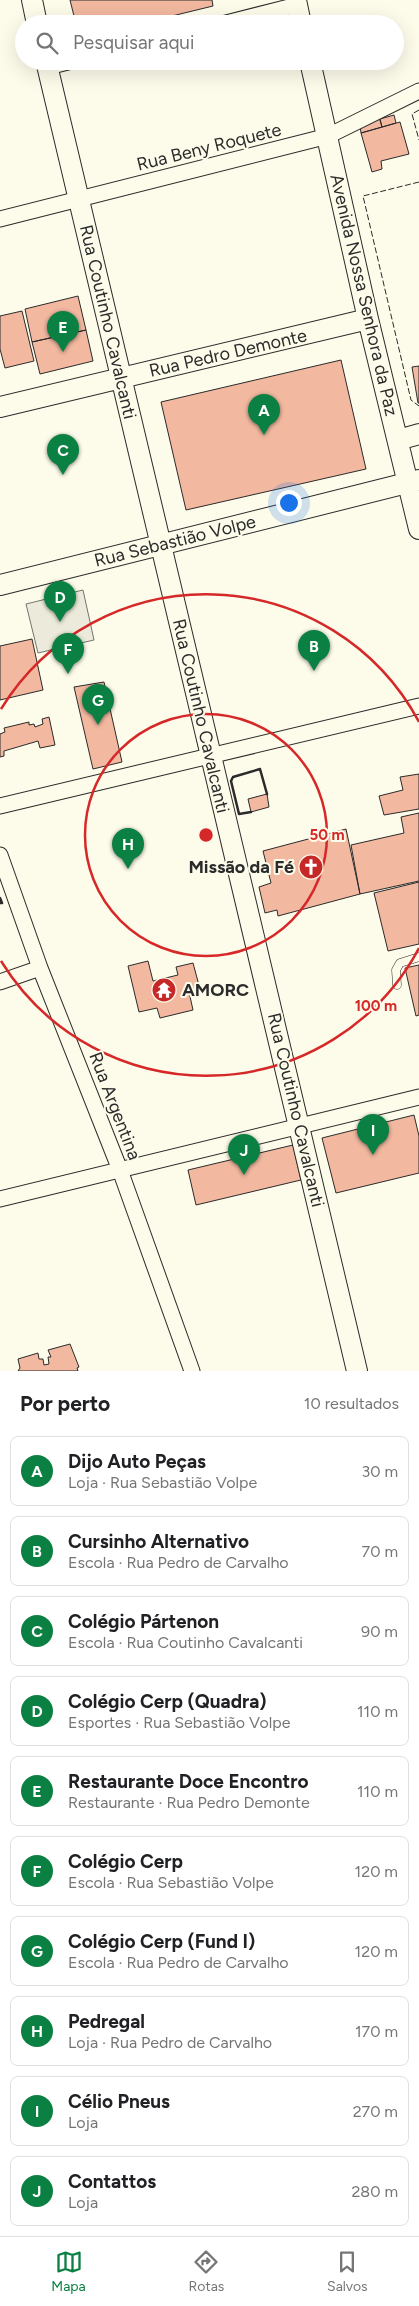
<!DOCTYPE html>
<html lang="pt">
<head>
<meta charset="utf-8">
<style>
  :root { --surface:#fff; --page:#f6f6f6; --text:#202124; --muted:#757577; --line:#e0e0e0; --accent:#0b8043 }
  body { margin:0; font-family:Figtree,sans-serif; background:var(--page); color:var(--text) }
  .you { position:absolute; left:288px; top:502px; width:18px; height:18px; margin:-12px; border:4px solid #fff; border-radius:50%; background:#1a73e8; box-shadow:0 0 0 8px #1a73e833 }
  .badge { display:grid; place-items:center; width:32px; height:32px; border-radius:50%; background:var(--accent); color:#fff; font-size:16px; font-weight:700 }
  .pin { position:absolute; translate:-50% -41px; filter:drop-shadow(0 1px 2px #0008) }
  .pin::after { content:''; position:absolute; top:26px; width:18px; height:15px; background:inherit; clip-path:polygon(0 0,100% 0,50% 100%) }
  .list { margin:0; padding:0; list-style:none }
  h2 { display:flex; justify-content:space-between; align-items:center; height:65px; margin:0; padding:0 20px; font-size:21px }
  h2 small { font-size:16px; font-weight:400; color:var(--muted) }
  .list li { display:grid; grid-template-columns:32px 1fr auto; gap:15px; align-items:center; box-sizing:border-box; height:70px; margin:0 10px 10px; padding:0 10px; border:1px solid var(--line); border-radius:8px }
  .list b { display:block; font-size:19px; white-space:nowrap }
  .list p { margin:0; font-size:16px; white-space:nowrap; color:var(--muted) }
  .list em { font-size:16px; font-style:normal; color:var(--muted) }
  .icon { flex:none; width:28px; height:28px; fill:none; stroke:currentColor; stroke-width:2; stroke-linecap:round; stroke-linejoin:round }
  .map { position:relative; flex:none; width:419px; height:1371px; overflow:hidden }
  .search { position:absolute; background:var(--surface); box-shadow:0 5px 20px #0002; left:15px; right:15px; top:15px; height:55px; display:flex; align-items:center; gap:12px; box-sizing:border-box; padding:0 18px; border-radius:28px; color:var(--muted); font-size:19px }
  .sheet { height:865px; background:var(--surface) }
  nav { display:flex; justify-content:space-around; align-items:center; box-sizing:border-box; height:70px; border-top:1px solid var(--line); background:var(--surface); font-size:14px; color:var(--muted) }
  nav a { display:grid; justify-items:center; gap:2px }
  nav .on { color:var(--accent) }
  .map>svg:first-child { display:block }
</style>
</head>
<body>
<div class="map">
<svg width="419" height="1371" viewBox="0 0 419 1371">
  <rect width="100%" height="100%" fill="#fdfbea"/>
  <path fill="#ecebdb" stroke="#74746e" d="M83,590L94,640L38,653L26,604Z"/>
  <path fill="#f2b8a0" stroke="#2b2b2b" d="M70,0H212L213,6L139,24H76Z
    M394,115L396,123L382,127L380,119Z
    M379,117L382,127L361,133L360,126Z
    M400,122L409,154L381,161L382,169L372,172L361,133Z
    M78,296L86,330L32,342L25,309Z
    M22,311L34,361L5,368L0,349V316Z
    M86,330L93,361L40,374L32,342Z
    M341,360L366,469L186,510L161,402Z
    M419,366V403H418L412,367Z
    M32,639L43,690L0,700V646Z
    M104,682L122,762L93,769L74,687Z
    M49,717L55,745L40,748L38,741L4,751V756L0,757V734L5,732L4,728L29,722V725L34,724L35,727L43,724L42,719Z
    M419,774V809L384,815L379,796L403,790L400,777Z
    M267,794L269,807L251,812L248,799Z
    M419,813V881L360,894L351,845L404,833L401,817Z
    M346,829L360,894L278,916L277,910L265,913L259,887L271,883L263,851Z
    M419,882V944L388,951L374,893Z
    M148,961L153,981L178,975L176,967L193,963L200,989L189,992L193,1010L160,1018L157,1008L139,1012L128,966Z
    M419,965V1015L416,1016L405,968Z
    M414,1115L419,1136V1173L336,1193L322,1138Z
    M293,1145L301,1180L196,1205L188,1170Z
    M70,1344L79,1367L77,1368L78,1371H18L20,1368L18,1359L38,1353L39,1359H43L44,1365L49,1364L48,1357H51L48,1350Z"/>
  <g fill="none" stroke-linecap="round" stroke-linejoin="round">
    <defs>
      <path id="lane" d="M397,985L396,970L400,963L419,957"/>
      <path id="street" d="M222,24L297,5
        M48,67L72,61
        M0,219L328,136L419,91
        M0,806L419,706
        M0,855L40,968L120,1170L192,1371
        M0,982L40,968
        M0,1199L419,1097"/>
      <path id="secondary" d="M32,0L37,24
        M296,0L301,24
        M46,61L357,1371
        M310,61L368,319L419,529
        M0,407L368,319
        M398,440L419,434
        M0,585L419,480"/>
    </defs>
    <use href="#lane" stroke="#2b2b2b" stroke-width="9"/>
    <use href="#street" stroke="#2b2b2b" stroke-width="17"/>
    <use href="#secondary" stroke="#2b2b2b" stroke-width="22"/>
    <use href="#lane" stroke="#fdfbea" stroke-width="8"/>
    <use href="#street" stroke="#fdfbea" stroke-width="15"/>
    <use href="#secondary" stroke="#fdfbea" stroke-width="20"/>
    <path stroke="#2b2b2b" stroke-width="1" stroke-dasharray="6 2.5" stroke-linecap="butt" d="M419,110L412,114L419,140
      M419,182L363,196L411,400L419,406"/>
    <path stroke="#2b2b2b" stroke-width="2.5" d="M251,812L239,814L231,781L233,777L260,769L267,794
      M0,898L2,903H0"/>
  </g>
  <g fill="none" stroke="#d62828" stroke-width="2.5">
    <circle cx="206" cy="835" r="121"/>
    <path d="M419 948A241 241 0 0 1 1 961M1 709A241 241 0 0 1 419 722"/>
  </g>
  <defs>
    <symbol id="church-disc" viewBox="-11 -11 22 22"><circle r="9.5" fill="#c62828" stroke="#fdfbea"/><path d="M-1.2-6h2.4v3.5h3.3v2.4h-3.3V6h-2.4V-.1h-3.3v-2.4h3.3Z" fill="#fff"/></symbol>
    <symbol id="temple-disc" viewBox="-11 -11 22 22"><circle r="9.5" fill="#c62828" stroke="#fdfbea"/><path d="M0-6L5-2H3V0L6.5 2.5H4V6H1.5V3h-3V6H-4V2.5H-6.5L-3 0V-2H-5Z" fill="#fff"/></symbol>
  </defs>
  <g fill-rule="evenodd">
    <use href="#church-disc" x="297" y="853" width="28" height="28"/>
    <use href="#temple-disc" x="150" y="976" width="28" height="28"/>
  </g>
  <g text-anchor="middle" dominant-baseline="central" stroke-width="4" stroke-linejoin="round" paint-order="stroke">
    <g font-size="18" fill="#2b2b2b" stroke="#fdfbea">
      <text transform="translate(209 147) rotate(-14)">Rua Beny Roquete</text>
      <text transform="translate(364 295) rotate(77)">Avenida Nossa Senhora da Paz</text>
      <text transform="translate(108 322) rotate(77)">Rua Coutinho Cavalcanti</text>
      <text transform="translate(228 353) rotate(-13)">Rua Pedro Demonte</text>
      <text transform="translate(175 541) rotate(-14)">Rua Sebastião Volpe</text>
      <text transform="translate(201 716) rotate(77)">Rua Coutinho Cavalcanti</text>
      <text transform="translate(115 1106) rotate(69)">Rua Argentina</text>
      <text transform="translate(296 1110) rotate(77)">Rua Coutinho Cavalcanti</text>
    </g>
    <g font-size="18" font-weight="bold" fill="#2b2b2b" stroke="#fdfbea" text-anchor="end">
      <text x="294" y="867">Missão da Fé</text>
      <text x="182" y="990" text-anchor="start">AMORC</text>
    </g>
  </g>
  <circle cx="206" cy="835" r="8" fill="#d62828" stroke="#fdfbea" stroke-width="2.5"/>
  <g font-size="15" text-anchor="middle" font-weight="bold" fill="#d62828" stroke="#fdfbea" stroke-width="4" stroke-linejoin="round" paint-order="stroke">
    <text x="327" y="840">50 m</text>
    <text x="376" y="1011">100 m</text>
  </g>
</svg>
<div class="you"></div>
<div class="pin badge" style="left:264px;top:435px">A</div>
<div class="pin badge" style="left:314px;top:671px">B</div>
<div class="pin badge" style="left:63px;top:475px">C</div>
<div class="pin badge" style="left:60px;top:622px">D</div>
<div class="pin badge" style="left:63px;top:352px">E</div>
<div class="pin badge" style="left:68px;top:674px">F</div>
<div class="pin badge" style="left:98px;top:725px">G</div>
<div class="pin badge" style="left:128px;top:869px">H</div>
<div class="pin badge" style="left:373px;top:1155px">I</div>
<div class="pin badge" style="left:244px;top:1175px">J</div>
<div class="search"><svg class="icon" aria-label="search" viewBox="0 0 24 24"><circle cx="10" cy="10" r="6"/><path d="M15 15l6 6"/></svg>Pesquisar aqui</div>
</div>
<section class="sheet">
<h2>Por perto<small>10 resultados</small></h2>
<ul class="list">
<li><span class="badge">A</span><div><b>Dijo Auto Peças</b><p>Loja · Rua Sebastião Volpe</p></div><em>30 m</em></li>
<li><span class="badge">B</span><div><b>Cursinho Alternativo</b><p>Escola · Rua Pedro de Carvalho</p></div><em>70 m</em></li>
<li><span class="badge">C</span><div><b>Colégio Pártenon</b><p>Escola · Rua Coutinho Cavalcanti</p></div><em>90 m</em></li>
<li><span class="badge">D</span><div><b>Colégio Cerp (Quadra)</b><p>Esportes · Rua Sebastião Volpe</p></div><em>110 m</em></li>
<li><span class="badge">E</span><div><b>Restaurante Doce Encontro</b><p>Restaurante · Rua Pedro Demonte</p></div><em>110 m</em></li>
<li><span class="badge">F</span><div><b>Colégio Cerp</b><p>Escola · Rua Sebastião Volpe</p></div><em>120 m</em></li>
<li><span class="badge">G</span><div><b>Colégio Cerp (Fund I)</b><p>Escola · Rua Pedro de Carvalho</p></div><em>120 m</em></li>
<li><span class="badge">H</span><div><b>Pedregal</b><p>Loja · Rua Pedro de Carvalho</p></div><em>170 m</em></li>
<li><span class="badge">I</span><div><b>Célio Pneus</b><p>Loja</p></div><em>270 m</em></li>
<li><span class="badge">J</span><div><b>Contattos</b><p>Loja</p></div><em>280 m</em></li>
</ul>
</section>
<nav>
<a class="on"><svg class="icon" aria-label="map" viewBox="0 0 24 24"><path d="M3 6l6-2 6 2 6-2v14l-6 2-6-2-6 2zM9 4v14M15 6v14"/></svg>Mapa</a>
<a><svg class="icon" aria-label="directions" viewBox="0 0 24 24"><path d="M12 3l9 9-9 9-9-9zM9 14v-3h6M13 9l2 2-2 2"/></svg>Rotas</a>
<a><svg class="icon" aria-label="saved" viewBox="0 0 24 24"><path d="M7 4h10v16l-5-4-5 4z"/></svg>Salvos</a>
</nav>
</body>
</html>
